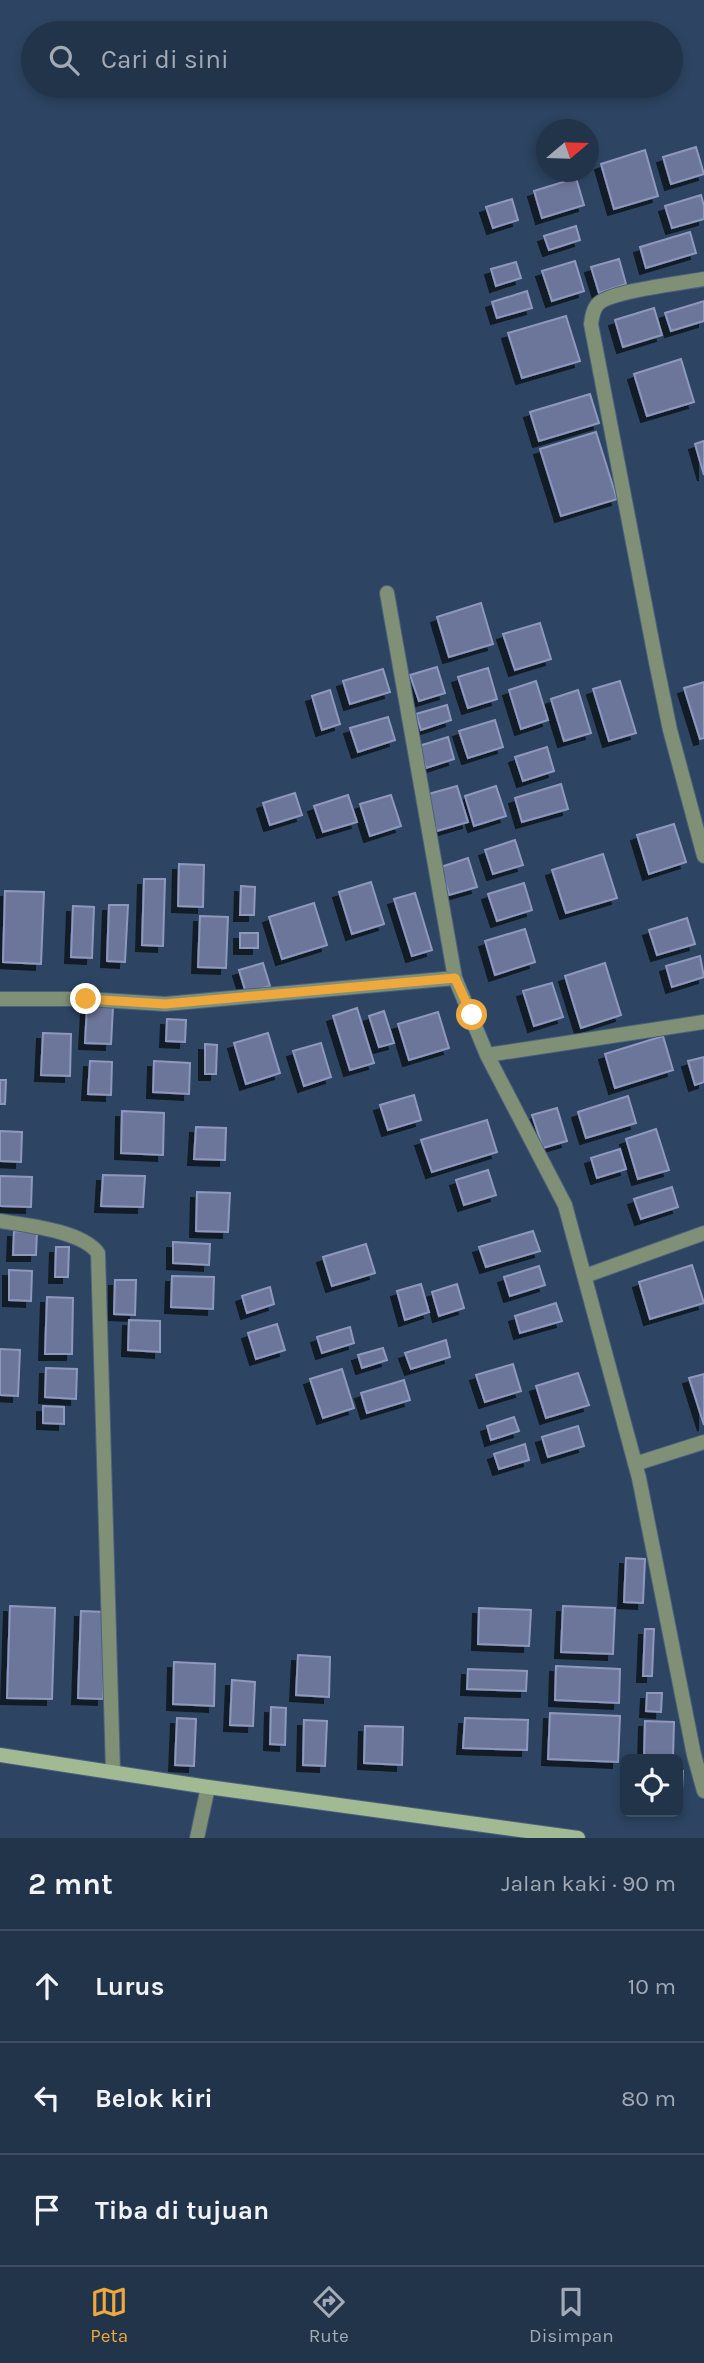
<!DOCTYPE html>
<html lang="id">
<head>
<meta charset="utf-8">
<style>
  :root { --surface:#22344a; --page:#2e3f54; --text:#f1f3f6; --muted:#a2aab5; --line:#3f4f62; --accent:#eea83c }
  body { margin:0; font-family:Karla,sans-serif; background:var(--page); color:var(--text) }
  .controls { position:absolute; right:21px; bottom:21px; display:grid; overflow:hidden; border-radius:10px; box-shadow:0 4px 10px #0003 }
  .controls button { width:63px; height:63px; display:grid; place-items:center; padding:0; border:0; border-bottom:2px solid var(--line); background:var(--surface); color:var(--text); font:35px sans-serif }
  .compass { position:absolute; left:536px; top:119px; width:63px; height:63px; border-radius:50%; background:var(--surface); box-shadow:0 4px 10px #0003; rotate:71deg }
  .stop { position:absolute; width:21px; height:21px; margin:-16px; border:5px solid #eea83c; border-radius:50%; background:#fff }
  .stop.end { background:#eea83c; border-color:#fff; box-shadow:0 2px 7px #0008 }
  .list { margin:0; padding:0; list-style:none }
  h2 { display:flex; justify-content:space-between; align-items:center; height:91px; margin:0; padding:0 28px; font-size:30px }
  h2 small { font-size:23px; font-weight:400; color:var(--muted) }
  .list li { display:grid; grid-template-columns:46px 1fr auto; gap:21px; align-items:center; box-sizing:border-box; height:112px; padding:0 28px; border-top:2px solid var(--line) }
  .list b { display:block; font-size:26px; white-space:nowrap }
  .list em { font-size:23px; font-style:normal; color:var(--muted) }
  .icon { flex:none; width:38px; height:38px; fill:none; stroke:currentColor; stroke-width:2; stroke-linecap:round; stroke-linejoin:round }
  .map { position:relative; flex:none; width:704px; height:1838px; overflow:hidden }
  .search { position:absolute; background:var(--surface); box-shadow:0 4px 10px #0003; left:21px; right:21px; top:21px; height:77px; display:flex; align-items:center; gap:18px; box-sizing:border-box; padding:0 24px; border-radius:38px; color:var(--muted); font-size:26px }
  .sheet { height:427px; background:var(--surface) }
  nav { display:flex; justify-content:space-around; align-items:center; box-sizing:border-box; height:98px; border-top:2px solid var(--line); background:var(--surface); font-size:19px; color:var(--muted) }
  nav a { display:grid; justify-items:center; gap:4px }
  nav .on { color:var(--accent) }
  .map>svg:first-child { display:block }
</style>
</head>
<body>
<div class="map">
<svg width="704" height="1838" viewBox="0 0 704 1838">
  <defs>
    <filter id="shadow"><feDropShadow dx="-6" dy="6" stdDeviation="0" flood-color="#0009"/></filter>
  </defs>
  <rect width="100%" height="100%" fill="#2d4562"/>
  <path fill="#6c769a" stroke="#8e98bf" stroke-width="2" filter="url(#shadow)" d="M696,147L704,174L671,184L663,157Z
    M645,150L658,196L614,209L601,164Z
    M576,178L584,205L542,218L534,191Z
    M701,195L704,206V219L672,228L665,206Z
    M512,199L518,220L493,228L486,207Z
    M576,226L580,240L549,250L544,236Z
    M690,232L696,253L646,268L640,247Z
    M619,259L626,284L599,293L591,267Z
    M575,261L584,291L552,301L542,271Z
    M516,262L521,278L496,286L491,269Z
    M527,291L532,308L497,318L492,302Z
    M704,301V321L671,331L665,313Z
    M654,308L662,335L623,347L615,320Z
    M566,316L580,361L522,378L508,333Z
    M681,359L694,402L647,416L634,374Z
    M590,394L599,423L539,441L530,412Z
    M596,432L617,499L561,516L540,449Z
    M704,441V475L695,444Z
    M481,603L493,644L449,657L437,617Z
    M540,623L551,659L515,670L503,634Z
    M437,667L445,693L419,701L410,675Z
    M488,668L497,699L468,708L458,677Z
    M383,669L390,692L350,704L343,681Z
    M536,681L548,720L521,729L509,690Z
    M620,681L636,733L609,741L593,689Z
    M704,682V738L700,739L684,688Z
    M330,690L340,724L322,730L312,696Z
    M578,690L591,733L564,741L551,699Z
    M447,705L451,720L421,730L416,714Z
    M388,717L395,740L358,752L350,728Z
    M495,720L503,747L468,758L459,731Z
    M448,737L454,759L426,768L419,746Z
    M547,747L554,771L523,781L515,757Z
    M561,784L568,809L522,822L515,798Z
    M457,786L468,822L437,831L425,795Z
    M496,786L506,816L474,826L465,796Z
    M295,793L302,815L270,825L263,803Z
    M348,795L357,822L323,832L314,806Z
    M391,795L401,826L370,836L360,804Z
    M674,824L686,862L649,874L637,835Z
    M515,840L523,865L493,874L485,850Z
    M603,854L617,898L566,913L552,870Z
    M468,858L477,887L449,895L441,867Z
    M179,864L204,865L203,907L178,906Z
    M144,879H165L163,946L142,945Z
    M371,882L384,924L352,934L339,892Z
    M524,883L532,910L497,921L488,894Z
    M241,886L255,887L254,915H240Z
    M5,891L44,892L41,964L3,962Z
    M415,893L432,950L412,956L394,899Z
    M314,903L327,945L282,959L269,917Z
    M109,905H128L125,962L107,961Z
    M73,906L94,907L92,958L71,957Z
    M200,916L228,917L226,968L198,967Z
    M687,918L695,944L657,955L649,930Z
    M525,929L535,962L495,975L485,941Z
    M240,933H258V948H240Z
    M700,956L704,977L672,987L666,966Z
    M263,963L270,986L246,993L239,970Z
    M605,963L621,1015L581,1028L565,976Z
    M552,983L563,1017L534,1026L523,991Z
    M87,1007H113L111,1044L85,1043Z
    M357,1008L374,1063L350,1070L333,1016Z
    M384,1011L394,1043L379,1047L369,1016Z
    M438,1012L449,1048L409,1060L398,1024Z
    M167,1019L186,1020L185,1042L166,1041Z
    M43,1033L71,1034L70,1076L41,1075Z
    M268,1033L280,1073L246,1084L234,1043Z
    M663,1036L673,1070L615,1088L605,1054Z
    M321,1043L331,1077L304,1086L293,1051Z
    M205,1044L217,1045L216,1074H205Z
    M704,1057V1082L695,1085L688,1061Z
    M90,1061L112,1062L111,1095L88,1094Z
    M154,1061L190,1063L189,1094L153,1092Z
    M0,1080H6L5,1104H0Z
    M414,1095L421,1120L388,1130L380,1105Z
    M628,1096L636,1123L586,1138L578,1112Z
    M557,1108L567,1141L543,1148L532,1115Z
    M122,1111L164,1113L163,1155L121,1153Z
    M487,1120L497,1152L432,1172L421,1140Z
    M196,1127L226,1128L225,1160L194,1159Z
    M656,1129L669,1170L638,1179L626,1139Z
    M0,1131L22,1132L21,1162L0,1161Z
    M620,1149L626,1169L597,1178L591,1158Z
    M488,1170L496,1195L464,1205L456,1180Z
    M103,1175L145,1176L143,1207L101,1206Z
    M0,1176L32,1177L31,1207L0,1206Z
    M672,1187L678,1207L641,1219L634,1199Z
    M197,1192L230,1193L228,1232L196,1231Z
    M14,1231L37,1232L36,1255H13Z
    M533,1231L540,1251L486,1267L479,1247Z
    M173,1242L210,1244L209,1265L173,1263Z
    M366,1244L375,1273L332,1286L323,1257Z
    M56,1247H69L68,1277H55Z
    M692,1265L704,1303L650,1319L639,1282Z
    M539,1266L545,1285L510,1296L504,1277Z
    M9,1270L32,1271L31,1301L9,1300Z
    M172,1276L214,1277L213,1309L171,1307Z
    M115,1280H136L135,1315L114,1314Z
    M421,1284L429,1312L405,1320L397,1291Z
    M457,1284L464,1308L439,1316L432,1292Z
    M270,1287L274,1304L247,1313L242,1296Z
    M47,1297L73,1298L72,1354H45Z
    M556,1303L562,1321L520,1333L515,1316Z
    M129,1320L160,1321V1352L128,1350Z
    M277,1324L285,1350L256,1359L248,1333Z
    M350,1327L354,1343L322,1353L317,1337Z
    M446,1340L450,1357L411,1369L405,1353Z
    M383,1348L387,1360L362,1368L358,1355Z
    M0,1349L20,1350L18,1396L0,1395Z
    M513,1364L521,1391L485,1402L476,1375Z
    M46,1368L77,1369L76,1399L45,1397Z
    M342,1369L354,1408L323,1418L310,1379Z
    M578,1373L589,1405L546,1418L536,1386Z
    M704,1374V1425L689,1378Z
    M404,1380L410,1400L367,1413L361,1393Z
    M43,1406L64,1407V1424L43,1423Z
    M514,1417L519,1431L491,1440L487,1426Z
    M578,1426L584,1446L548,1457L542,1437Z
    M525,1444L529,1460L499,1469L494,1454Z
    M626,1558L645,1559L643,1603L624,1602Z
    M10,1606L55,1608L52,1699L7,1698Z
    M563,1606L615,1608L613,1654L561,1652Z
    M479,1608L531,1610L529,1646L478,1644Z
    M81,1611L106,1612L103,1699L78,1698Z
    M645,1629H654L652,1676H643Z
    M298,1655L330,1657L329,1697L296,1695Z
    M174,1662L215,1664L214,1706L173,1704Z
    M556,1666L620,1669L619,1703L555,1700Z
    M468,1669L527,1671L526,1691L467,1689Z
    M232,1680L255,1682L253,1726L230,1725Z
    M647,1693H662L661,1712L646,1711Z
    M271,1707L286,1708L285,1745L270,1744Z
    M550,1713L620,1716L618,1762L548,1759Z
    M177,1718L196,1719L194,1766L175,1765Z
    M465,1718L528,1720L527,1750L463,1748Z
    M304,1720L327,1721L325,1766L303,1765Z
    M645,1721L674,1722L673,1758L644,1757Z
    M365,1726L403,1727L402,1765L364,1763Z
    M678,1771H683L681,1808H678Z"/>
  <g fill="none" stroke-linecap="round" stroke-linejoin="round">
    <defs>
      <path id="street" d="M704,279C683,283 610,291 598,304C593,309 592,317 591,324L656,662L670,730L704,856
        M387,593L455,978
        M0,999H86L165,1004L455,978L487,1055L565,1205L639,1478L694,1755L704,1791
        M487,1055L704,1022
        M0,1221C27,1225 82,1231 98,1253L113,1771
        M585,1276L704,1233
        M635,1464L704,1442
        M197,1838L208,1787"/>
      <path id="secondary" d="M0,1755L208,1787L578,1838"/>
    </defs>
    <use href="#street" stroke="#4b617b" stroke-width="16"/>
    <use href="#secondary" stroke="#4b617b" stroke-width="16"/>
    <use href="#street" stroke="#809077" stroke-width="14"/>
    <use href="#secondary" stroke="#a2ba93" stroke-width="14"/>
  </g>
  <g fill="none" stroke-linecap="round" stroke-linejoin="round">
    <path stroke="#eea83c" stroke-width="9" d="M86,999L165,1004L455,978L472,1015"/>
  </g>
</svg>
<div class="controls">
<button><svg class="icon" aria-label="locate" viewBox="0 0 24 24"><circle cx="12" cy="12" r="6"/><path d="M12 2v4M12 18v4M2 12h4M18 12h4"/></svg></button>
</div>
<svg class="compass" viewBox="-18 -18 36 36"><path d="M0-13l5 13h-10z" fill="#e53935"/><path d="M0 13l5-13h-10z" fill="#a2aab5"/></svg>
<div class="stop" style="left:472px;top:1015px"></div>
<div class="stop end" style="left:86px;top:999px"></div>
<div class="search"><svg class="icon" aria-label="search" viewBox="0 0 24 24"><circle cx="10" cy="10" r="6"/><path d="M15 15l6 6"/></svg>Cari di sini</div>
</div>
<section class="sheet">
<h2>2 mnt<small>Jalan kaki · 90 m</small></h2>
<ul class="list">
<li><svg class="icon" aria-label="ahead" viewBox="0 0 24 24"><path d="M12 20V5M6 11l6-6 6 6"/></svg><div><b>Lurus</b></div><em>10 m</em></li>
<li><svg class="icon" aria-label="left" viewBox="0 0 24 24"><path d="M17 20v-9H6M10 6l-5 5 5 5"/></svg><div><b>Belok kiri</b></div><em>80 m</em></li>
<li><svg class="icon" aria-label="arrive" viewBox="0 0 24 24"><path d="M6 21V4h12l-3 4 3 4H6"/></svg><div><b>Tiba di tujuan</b></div></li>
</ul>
</section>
<nav>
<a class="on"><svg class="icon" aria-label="map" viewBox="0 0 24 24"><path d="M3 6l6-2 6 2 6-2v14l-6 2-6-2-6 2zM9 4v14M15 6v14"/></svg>Peta</a>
<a><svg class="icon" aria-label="directions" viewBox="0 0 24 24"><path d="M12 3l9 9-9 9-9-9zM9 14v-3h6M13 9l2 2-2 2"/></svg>Rute</a>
<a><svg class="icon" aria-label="saved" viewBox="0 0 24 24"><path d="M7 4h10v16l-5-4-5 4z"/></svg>Disimpan</a>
</nav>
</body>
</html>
